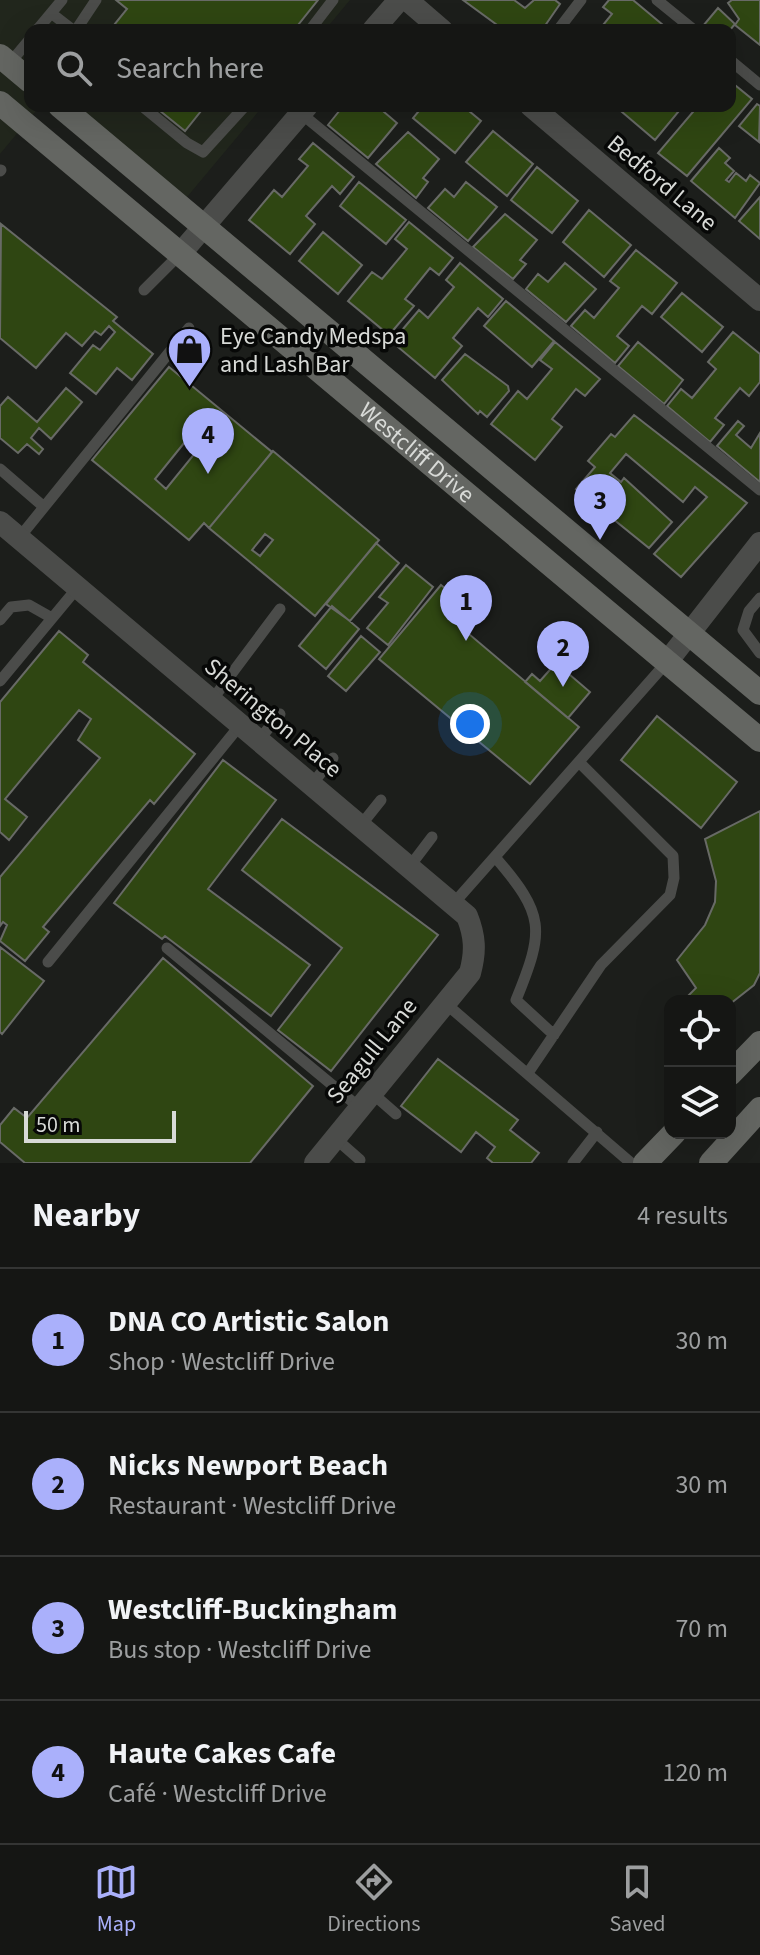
<!DOCTYPE html>
<html lang="en">
<head>
<meta charset="utf-8">
<style>
  :root { --surface:#151614; --page:#1e1f1d; --text:#f1f3f6; --muted:#9d9fa0; --line:#343534; --accent:#aab0fb }
  body { margin:0; font-family:"Source Sans 3",sans-serif; background:var(--page); color:var(--text) }
  .controls { position:absolute; right:24px; bottom:24px; display:grid; overflow:hidden; border-radius:16px; box-shadow:0 8px 32px #0002 }
  .controls button { width:72px; height:72px; display:grid; place-items:center; padding:0; border:0; border-bottom:2px solid var(--line); background:var(--surface); color:var(--text); font:40px sans-serif }
  .scale { position:absolute; left:24px; bottom:20px; width:152px; box-sizing:border-box; padding-left:8px; border:4px solid #d8dad7; border-top:0; font-size:22px; line-height:28px; white-space:nowrap; color:#d8dad7; -webkit-text-stroke:6px #070807; paint-order:stroke }
  .you { position:absolute; left:470px; top:724px; width:28px; height:28px; margin:-20px; border:6px solid #fff; border-radius:50%; background:#1a73e8; box-shadow:0 0 0 12px #1a73e833 }
  .badge { display:grid; place-items:center; width:52px; height:52px; border-radius:50%; background:var(--accent); color:#111; font-size:26px; font-weight:700 }
  .pin { position:absolute; translate:-50% -66px; filter:drop-shadow(0 2px 4px #0008) }
  .pin::after { content:''; position:absolute; top:42px; width:28px; height:24px; background:inherit; clip-path:polygon(0 0,100% 0,50% 100%) }
  .list { margin:0; padding:0; list-style:none }
  h2 { display:flex; justify-content:space-between; align-items:center; height:104px; margin:0; padding:0 32px; font-size:34px }
  h2 small { font-size:26px; font-weight:400; color:var(--muted) }
  .list li { display:grid; grid-template-columns:52px 1fr auto; gap:24px; align-items:center; box-sizing:border-box; height:144px; padding:0 32px; border-top:2px solid var(--line) }
  .list b { display:block; font-size:30px; white-space:nowrap }
  .list p { margin:0; font-size:26px; white-space:nowrap; color:var(--muted) }
  .list em { font-size:26px; font-style:normal; color:var(--muted) }
  .icon { flex:none; width:44px; height:44px; fill:none; stroke:currentColor; stroke-width:2; stroke-linecap:round; stroke-linejoin:round }
  .map { position:relative; flex:none; width:760px; height:1163px; overflow:hidden }
  .search { position:absolute; background:var(--surface); box-shadow:0 8px 32px #0002; left:24px; right:24px; top:24px; height:88px; display:flex; align-items:center; gap:20px; box-sizing:border-box; padding:0 28px; border-radius:16px; color:var(--muted); font-size:30px }
  .sheet { height:680px; background:var(--surface) }
  nav { display:flex; justify-content:space-around; align-items:center; box-sizing:border-box; height:112px; border-top:2px solid var(--line); background:var(--surface); font-size:22px; color:var(--muted) }
  nav a { display:grid; justify-items:center; gap:4px }
  nav .on { color:var(--accent) }
  .map>svg:first-child { display:block }
</style>
</head>
<body>
<div class="map">
<svg width="760" height="1163" viewBox="0 0 760 1163">
  <rect width="100%" height="100%" fill="#1c1e1b"/>
  <path fill="#21261c" d="M0,0H350L325,30H30V106H40L0,154Z
    M76,106H263L182,203Z"/>
  <path fill="#2f4612" stroke="#686a66" stroke-width="2" fill-rule="evenodd" d="M116,0H318L294,30H110L127,9Z
    M463,0H514L525,8L534,0H555L560,4L542,30H504Z
    M609,0H633L669,30H599L612,14L603,7Z
    M732,0H760V45L735,25L739,19L728,3Z
    M718,8L735,24L730,30H707L703,26Z
    M730,81L752,99L687,176L658,153L698,106H730Z
    M757,104L760,106L759,142L739,126Z
    M154,106H205L185,131Z
    M335,106H377L397,123L368,158L328,125L340,110Z
    M423,106H463L481,121L455,153L413,118Z
    M615,106H672L679,111L655,140Z
    M493,131L533,164L507,196L466,162Z
    M408,132L439,159L423,178L428,182L416,198L376,164Z
    M313,143L354,177L340,194L332,186L306,216L315,224L290,254L249,220L274,190L282,197L308,166L299,159Z
    M719,148L730,158L725,163L734,171L726,180L729,182L736,173L746,181L750,175L760,183L735,218L691,181Z
    M537,167L578,201L552,233L511,200Z
    M359,182L406,220L386,244L340,206Z
    M466,182L497,207L468,241L428,208L445,189L454,197Z
    M760,197V239L739,221Z
    M589,210L631,245L604,277L563,242Z
    M505,214L537,240L520,260L526,264L513,279L473,247Z
    M409,222L453,258L439,275L430,268L405,299L414,306L389,335L348,301L372,272L382,279L407,249L395,239Z
    M1,224L117,317L113,321L153,354L132,380L117,368L96,394L70,373L93,345L100,350L115,332L109,326L101,335L95,331L82,346L66,333L36,368L0,338Z
    M323,232L362,265L338,294L299,261Z
    M636,250L677,283L652,314L642,306L617,336L629,346L615,363L571,326L585,310L594,318L619,288L610,281Z
    M460,263L503,299L488,317L478,308L453,338L462,346L435,378L392,342L419,310L428,318L454,287L446,280Z
    M565,263L596,289L566,322L526,289L538,274L548,282Z
    M682,293L723,327L702,352L661,317Z
    M506,301L554,341L532,367L484,326Z
    M733,332L760,354V382L749,396L740,388L715,418L724,425L710,442L667,406L681,389L692,398L716,369L708,362Z
    M555,342L600,379L585,396L576,389L552,419L562,427L535,460L491,424L518,391L527,399L552,369L540,360Z
    M638,342L683,380L664,404L618,366Z
    M465,354L508,386L509,391L487,417L480,411L478,414L442,380Z
    M169,367L272,452L209,528L204,523L189,540L92,460ZM201,422L213,431L166,489L155,479Z
    M66,388L82,402L51,439L39,428L31,438L43,449L39,454L27,444L18,453L0,438V406L8,397L37,422Z
    M634,415L747,503L681,577L654,554L707,497L695,487L683,502L626,454L610,473L621,482L624,478L672,522L649,548L576,489L595,467L588,461L611,434L615,437Z
    M738,421L744,426L736,435L751,448L760,433V482L717,446Z
    M273,451L379,540L315,616L209,528ZM265,534L273,540L260,556L252,550Z
    M376,543L399,563L350,621L326,604Z
    M406,565L433,587L388,645L367,628L388,603L379,597Z
    M441,585L463,603L450,618L579,727L530,784L379,659Z
    M332,606L359,629L326,669L299,646Z
    M59,631L88,655L83,662L195,754L154,804L150,800L43,927L49,932L25,961L0,941L7,925L3,922L0,926V877L100,758L78,740L91,719L79,710L5,799L27,817L9,840L0,832V702Z
    M361,636L380,652L346,691L328,676Z
    M556,663L590,692L568,718L525,682L532,674L540,681Z
    M657,716L737,782L701,828L621,760Z
    M223,760L276,800L208,889L310,965L271,1016L165,936L162,939L114,903Z
    M760,811V973L754,985L730,1004V1001H683L696,988L677,960L705,925L715,902L716,881L705,839Z
    M282,819L438,935L331,1071L278,1030L342,948L242,870Z
    M0,947L44,981L2,1034L0,1032Z
    M163,958L313,1086L250,1163H25L0,1142V1125L14,1108L27,1118Z
    M438,1059L518,1120L510,1130L539,1153L531,1163H493L487,1158L495,1147L476,1132L461,1152L401,1106Z"/>
  <g fill="none" stroke-linecap="round" stroke-linejoin="round">
    <path stroke="#4b4c4a" stroke-width="11" d="M657,0L694,30
      M51,13L73,30
      M37,30L62,0
      M76,30L96,0
      M310,30L333,0
      M558,30L581,0
      M730,60L760,85
      M9,64L30,39
      M142,106L187,143L203,152L245,106
      M292,106L760,490
      M0,171L1,170
      M144,290L181,253
      M0,469L44,507
      M19,538L189,328
      M760,598L749,611L743,630L760,653
      M0,620L11,607L29,605L52,618
      M0,681L78,587
      M212,700L280,609
      M259,740L280,714
      M312,784L333,758
      M361,825L381,800
      M495,857C545,915 545,929 516,1000L554,1035
      M410,866L432,837
      M454,903L667,662
      M167,948L360,1108
      M48,962L241,724
      M445,1003L631,1163
      M528,1073L601,965L670,895L674,878L673,856L579,762
      M372,1093L396,1114
      M335,1138L360,1160
      M573,1163L597,1132"/>
    <path stroke="#4b4c4a" stroke-width="22" d="M407,0L442,30
      M373,30L399,0
      M531,106L760,300
      M181,253L307,106
      M0,522L467,916C475,936 476,951 470,973L315,1163
      M667,662L760,543"/>
    <g stroke="#646662" stroke-width="24">
      <path d="M0,56L30,81"/>
      <path id="s1" d="M0,103L760,740"/>
      <path d="M60,106L760,693"/>
      <path d="M730,1074L760,1043"/>
      <path d="M645,1163L674,1133"/>
      <path d="M711,1163L760,1109"/>
    </g>
  </g>
  <defs>
    <symbol id="shop-pin" viewBox="-11 -11 22 30"><path d="M0 17L-7.5 6A9.5 9.5 0 1 1 7.5 6Z" fill="#aab0fb" stroke="#070807"/><path d="M-5-2.5h2.3a2.7 3.5 0 0 1 5.4 0H5L5.5 6h-11ZM-1.5-2.5h3a1.5 2.3 0 0 0-3 0Z" fill="#111"/></symbol>
  </defs>
  <g fill-rule="evenodd">
    <use href="#shop-pin" x="164" y="324" width="51" height="69"/>
  </g>
  <g text-anchor="middle" dominant-baseline="central" stroke-width="7" stroke-linejoin="round" paint-order="stroke">
    <g font-size="24" fill="#d8dad7" stroke="#070807">
      <text transform="translate(662 183) rotate(40)">Bedford Lane</text>
      <text stroke="none"><textPath href="#s1" startOffset="544">Westcliff Drive</textPath></text>
      <text transform="translate(273 718) rotate(40)">Sherington Place</text>
      <text transform="translate(372 1051) rotate(-51)">Seagull Lane</text>
    </g>
    <g font-size="24" fill="#d8dad7" stroke="#070807" text-anchor="start">
      <text x="220" y="336">Eye Candy Medspa<tspan x="220" dy="28">and Lash Bar</tspan></text>
    </g>
  </g>
</svg>
<div class="controls">
<button><svg class="icon" aria-label="locate" viewBox="0 0 24 24"><circle cx="12" cy="12" r="6"/><path d="M12 2v4M12 18v4M2 12h4M18 12h4"/></svg></button>
<button><svg class="icon" aria-label="layers" viewBox="0 0 24 24"><path d="M12 4l9 5-9 5-9-5zM3 14l9 5 9-5"/></svg></button>
</div>
<div class="scale">50 m</div>
<div class="you"></div>
<div class="pin badge" style="left:466px;top:641px">1</div>
<div class="pin badge" style="left:563px;top:687px">2</div>
<div class="pin badge" style="left:600px;top:540px">3</div>
<div class="pin badge" style="left:208px;top:474px">4</div>
<div class="search"><svg class="icon" aria-label="search" viewBox="0 0 24 24"><circle cx="10" cy="10" r="6"/><path d="M15 15l6 6"/></svg>Search here</div>
</div>
<section class="sheet">
<h2>Nearby<small>4 results</small></h2>
<ul class="list">
<li><span class="badge">1</span><div><b>DNA CO Artistic Salon</b><p>Shop · Westcliff Drive</p></div><em>30 m</em></li>
<li><span class="badge">2</span><div><b>Nicks Newport Beach</b><p>Restaurant · Westcliff Drive</p></div><em>30 m</em></li>
<li><span class="badge">3</span><div><b>Westcliff-Buckingham</b><p>Bus stop · Westcliff Drive</p></div><em>70 m</em></li>
<li><span class="badge">4</span><div><b>Haute Cakes Cafe</b><p>Café · Westcliff Drive</p></div><em>120 m</em></li>
</ul>
</section>
<nav>
<a class="on"><svg class="icon" aria-label="map" viewBox="0 0 24 24"><path d="M3 6l6-2 6 2 6-2v14l-6 2-6-2-6 2zM9 4v14M15 6v14"/></svg>Map</a>
<a><svg class="icon" aria-label="directions" viewBox="0 0 24 24"><path d="M12 3l9 9-9 9-9-9zM9 14v-3h6M13 9l2 2-2 2"/></svg>Directions</a>
<a><svg class="icon" aria-label="saved" viewBox="0 0 24 24"><path d="M7 4h10v16l-5-4-5 4z"/></svg>Saved</a>
</nav>
</body>
</html>
